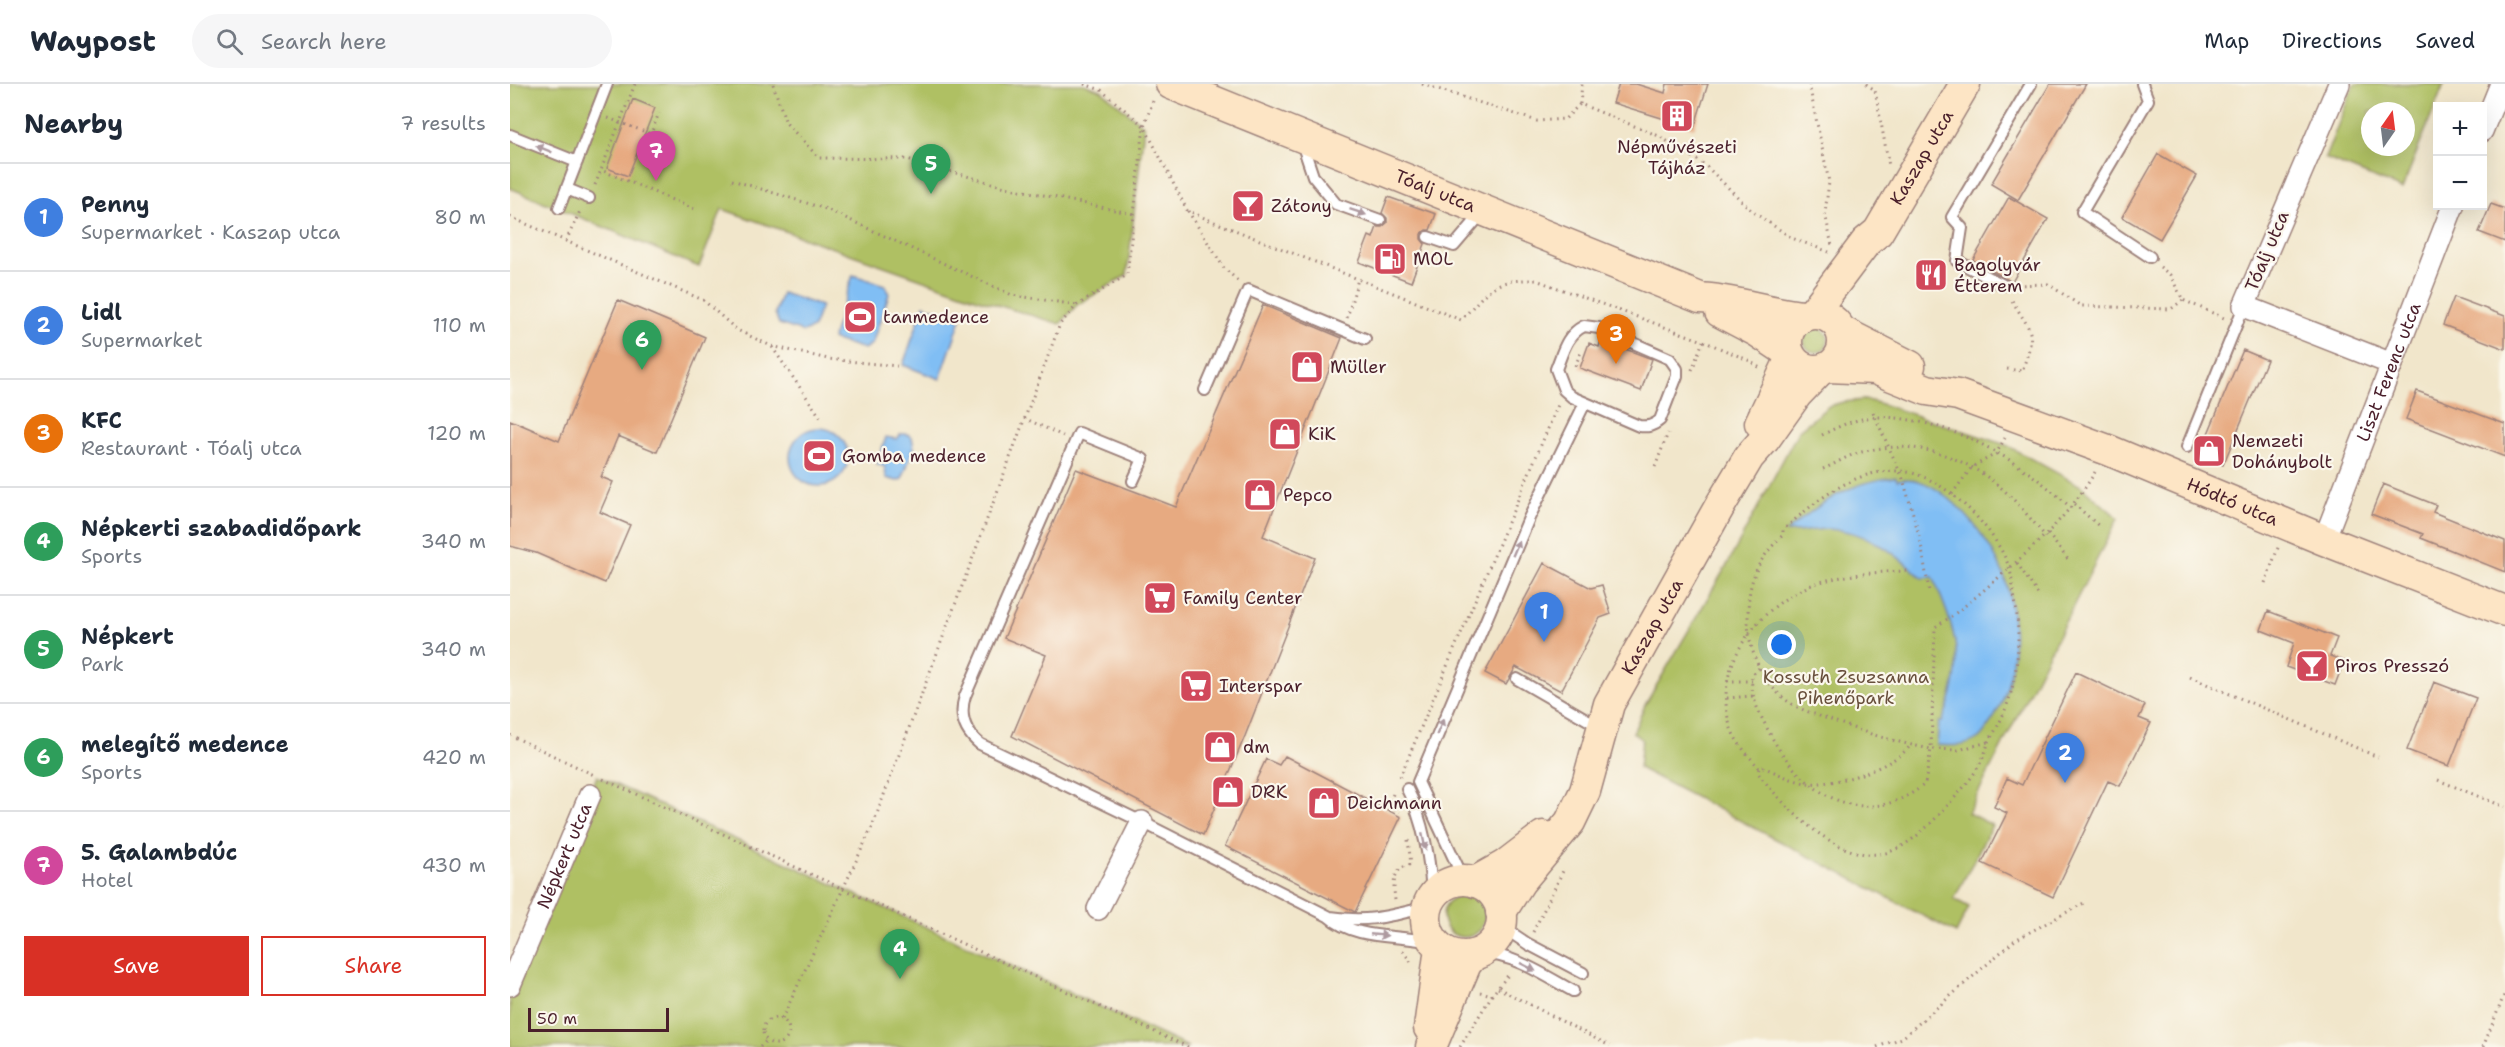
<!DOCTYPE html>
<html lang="en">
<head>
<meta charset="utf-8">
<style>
  :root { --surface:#fff; --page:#f6f6f7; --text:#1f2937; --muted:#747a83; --line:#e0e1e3; --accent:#d93025 }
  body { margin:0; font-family:"Shantell Sans",sans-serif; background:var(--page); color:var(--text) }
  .controls { position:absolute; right:18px; top:18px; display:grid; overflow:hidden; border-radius:0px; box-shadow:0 6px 24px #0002 }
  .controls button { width:54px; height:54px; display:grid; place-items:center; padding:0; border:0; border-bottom:2px solid var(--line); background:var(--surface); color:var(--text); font:30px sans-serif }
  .compass { position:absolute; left:1851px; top:18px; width:54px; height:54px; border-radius:50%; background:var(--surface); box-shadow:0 6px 24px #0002; rotate:14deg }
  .scale { position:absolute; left:18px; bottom:15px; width:141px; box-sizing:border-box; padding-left:6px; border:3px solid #4a1f2b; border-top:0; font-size:16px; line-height:21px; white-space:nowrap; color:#4a1f2b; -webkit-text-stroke:4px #fbf7ec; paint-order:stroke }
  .you { position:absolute; left:1272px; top:561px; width:21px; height:21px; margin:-15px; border:4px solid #fff; border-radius:50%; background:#1a73e8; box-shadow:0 0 0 9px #1a73e833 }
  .badge { display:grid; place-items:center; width:39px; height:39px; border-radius:50%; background:var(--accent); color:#fff; font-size:20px; font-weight:700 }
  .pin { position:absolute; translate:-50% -50px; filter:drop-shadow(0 2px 3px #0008) }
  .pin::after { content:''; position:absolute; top:32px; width:21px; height:18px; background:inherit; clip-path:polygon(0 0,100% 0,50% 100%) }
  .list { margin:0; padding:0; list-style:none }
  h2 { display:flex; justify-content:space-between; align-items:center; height:78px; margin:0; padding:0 24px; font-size:26px }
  h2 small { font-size:20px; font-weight:400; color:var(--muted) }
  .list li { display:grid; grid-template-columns:39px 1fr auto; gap:18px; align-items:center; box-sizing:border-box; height:108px; padding:0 24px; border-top:2px solid var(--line) }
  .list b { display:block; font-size:22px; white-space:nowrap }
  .list p { margin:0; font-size:20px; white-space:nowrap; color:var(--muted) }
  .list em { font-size:20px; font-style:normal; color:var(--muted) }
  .actions { display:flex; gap:12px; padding:18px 24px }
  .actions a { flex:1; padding:14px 0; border:2px solid var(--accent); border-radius:0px; text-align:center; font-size:21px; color:var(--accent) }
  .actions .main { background:var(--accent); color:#fff }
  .icon { flex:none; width:33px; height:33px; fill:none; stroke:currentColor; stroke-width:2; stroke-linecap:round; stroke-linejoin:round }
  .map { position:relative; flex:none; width:1995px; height:963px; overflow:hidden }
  header { display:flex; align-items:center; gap:36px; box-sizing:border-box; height:84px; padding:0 30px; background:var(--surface); border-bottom:2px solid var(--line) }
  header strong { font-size:28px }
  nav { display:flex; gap:33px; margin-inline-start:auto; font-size:21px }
  .search { width:420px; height:54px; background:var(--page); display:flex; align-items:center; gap:15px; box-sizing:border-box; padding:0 21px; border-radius:33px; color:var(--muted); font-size:22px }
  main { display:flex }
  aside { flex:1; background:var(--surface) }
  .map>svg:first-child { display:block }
</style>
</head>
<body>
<header>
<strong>Waypost</strong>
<div class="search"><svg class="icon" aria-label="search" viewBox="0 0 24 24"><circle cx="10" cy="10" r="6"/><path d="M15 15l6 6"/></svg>Search here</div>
<nav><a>Map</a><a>Directions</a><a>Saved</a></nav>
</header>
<main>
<aside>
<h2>Nearby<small>7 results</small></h2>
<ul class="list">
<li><span class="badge" style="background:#3f7fe0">1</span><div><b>Penny</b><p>Supermarket · Kaszap utca</p></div><em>80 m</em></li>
<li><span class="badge" style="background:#3f7fe0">2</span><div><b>Lidl</b><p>Supermarket</p></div><em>110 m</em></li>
<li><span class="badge" style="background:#e8710a">3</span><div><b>KFC</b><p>Restaurant · Tóalj utca</p></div><em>120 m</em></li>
<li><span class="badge" style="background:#2e9e5b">4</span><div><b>Népkerti szabadidőpark</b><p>Sports</p></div><em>340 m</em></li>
<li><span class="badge" style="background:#2e9e5b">5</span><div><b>Népkert</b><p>Park</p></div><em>340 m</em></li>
<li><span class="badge" style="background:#2e9e5b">6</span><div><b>melegítő medence</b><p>Sports</p></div><em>420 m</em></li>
<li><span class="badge" style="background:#d1479c">7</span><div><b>5. Galambdúc</b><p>Hotel</p></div><em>430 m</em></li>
</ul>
<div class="actions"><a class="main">Save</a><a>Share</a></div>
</aside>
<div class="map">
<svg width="1995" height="963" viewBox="0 0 1995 963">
  <rect width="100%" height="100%" fill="#fbf7ec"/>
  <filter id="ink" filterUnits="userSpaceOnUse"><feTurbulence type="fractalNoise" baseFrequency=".0167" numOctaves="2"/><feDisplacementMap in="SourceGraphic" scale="12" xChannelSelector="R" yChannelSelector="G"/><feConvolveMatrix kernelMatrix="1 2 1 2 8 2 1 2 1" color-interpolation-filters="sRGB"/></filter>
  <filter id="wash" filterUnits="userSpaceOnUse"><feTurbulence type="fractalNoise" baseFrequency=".008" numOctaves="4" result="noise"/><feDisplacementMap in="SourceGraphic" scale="24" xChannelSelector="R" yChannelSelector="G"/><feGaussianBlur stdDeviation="1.35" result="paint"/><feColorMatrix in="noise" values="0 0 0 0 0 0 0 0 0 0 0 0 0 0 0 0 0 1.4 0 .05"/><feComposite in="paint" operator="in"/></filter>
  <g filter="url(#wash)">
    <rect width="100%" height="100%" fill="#f1e6cb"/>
    <path fill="#afc064" stroke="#7c7048" stroke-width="1.5" fill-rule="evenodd" d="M0,0H574L591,6L634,42L617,191L567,221L550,240L471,216L212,125L189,183L0,104Z
      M1844,0H1934L1892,105L1815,74ZM1860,27H1896V63H1860Z
      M1294 256a12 12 0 1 1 24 0a12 12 0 1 1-24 0Z
      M1354,316L1365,318L1496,361L1571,402L1608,434L1458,729L1482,741L1444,815L1459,823L1446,849L1129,684L1132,655L1123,649L1135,621L1217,481L1289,346L1319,322L1333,318Z
      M87,692L678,963H0V901Z
      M933 832a21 21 0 1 1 42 0a21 21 0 1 1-42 0Z"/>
    <path fill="#80bef4" stroke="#656e90" stroke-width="1.5" d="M343,191L375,201L379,210L362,260L354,265L322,255Z
      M272,209L311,222L303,244L293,248L269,240L265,229Z
      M414,221L451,235L430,295L393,281Z
      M280 373a29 29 0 1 1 58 0a29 29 0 1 1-58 0Z
      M391,350H397L402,353L404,364L392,395L387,397L376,394L375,383L367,380L376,353L387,355Z
      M1386,393L1387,396C1431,386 1484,459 1495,495C1509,541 1507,603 1479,641C1475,646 1472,653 1467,655C1455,663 1441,662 1427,661L1429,638H1432C1457,576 1447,552 1423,493L1412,494C1385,469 1357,446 1318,445C1305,445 1286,449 1276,448C1309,419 1341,397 1386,393Z"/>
    <g id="blocks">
      <path fill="#e7aa81" d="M1109,0H1126L1155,9L1157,0H1198L1184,44L1103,19Z
        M1540,0H1576L1508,116L1481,100Z
        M123,15L145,24L118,92L97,84Z
        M1648,70L1687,92L1650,155L1612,133Z
        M878,113L926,130L920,146H916L911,150V155L915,160L901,198L849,178L859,152L863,154L867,143H872L877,139V134L872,129Z
        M1499,113L1538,135L1502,198L1463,176Z
        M1981,120L1995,125V158L1969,148Z
        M1944,213L1995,232V265L1933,241Z
        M108,216L195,253L147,368L108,352L91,393L103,398L90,428L120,441L95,499L26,469L0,462V336L49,357Z
        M753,221L832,254L753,452L805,474L735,652L693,751L502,652L536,571L494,554L566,385L666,423Z
        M1091,256L1142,275L1131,307L1070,284L1079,259L1089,263Z
        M1733,266L1757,276L1713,381L1689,371Z
        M1907,307L1995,340V373L1896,335Z
        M1873,400L1926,421L1923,428L1995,457V488L1911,454L1913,450L1861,430Z
        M1034,479L1081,504L1092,501L1101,530L1090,534L1051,607L1006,583L996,600L975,589Z
        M1758,527L1827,554L1820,572L1834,577L1825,601L1776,583L1784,559L1751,546Z
        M1566,588L1635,621L1629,634L1641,639L1610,702L1598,697L1543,813L1472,779L1497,729L1484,723L1497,694L1512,701Z
        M1924,598L1966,614L1939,682L1897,666Z
        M775,672L891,733L845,828L715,762L756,675L769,681Z"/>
    </g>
  </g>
  <g filter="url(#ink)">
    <use href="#blocks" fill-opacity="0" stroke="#9e827b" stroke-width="1.5"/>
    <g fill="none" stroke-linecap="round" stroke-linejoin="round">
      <defs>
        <path id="lane" d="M1632,0L1638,16L1572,128L1640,173
          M0,51L67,78
          M792,59L803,92L826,120L870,136
          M57,105L79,114
          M49,124L97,0
          M918,153L944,162L973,128
          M1493,201L1447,177L1452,144L1442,133L1521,0
          M1074,242L1089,244L1160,275L1167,285V292L1150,336C1143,342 1138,343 1129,342L1062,313L1054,306L1046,285C1053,268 1056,251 1074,242Z
          M695,306L738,206L855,255
          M1677,363L1734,222
          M623,397L633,375L569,349L455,612C449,631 454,647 470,660L632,738L818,832C846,857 890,850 925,859
          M1007,595L1090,643
          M897,705C913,734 921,780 922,813
          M954,796L908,698L1019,434L1075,319
          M820,833C858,839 880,832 917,823
          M991,842L1018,860L1073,889
          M970,869C1003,870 1034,891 1063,907"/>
        <g id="street">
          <path d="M1829,0L1734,222L1882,280"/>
          <path d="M1972,47L1991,0"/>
          <path id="s1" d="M1814,456L1943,122"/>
          <path d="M588,825L632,738"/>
          <path id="s2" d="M0,901L80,711"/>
        </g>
        <g id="secondary">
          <path id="s3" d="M661,0L1190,214C1225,216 1259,229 1294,232"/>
          <path d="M1210,228L1248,248L1278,268"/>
          <circle cx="1305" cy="258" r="28"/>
          <path id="s4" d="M1302,230L1356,158L1368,148L1455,0"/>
          <path d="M1331,247L1400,282"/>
          <path id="s5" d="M1318,283L1365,285L1417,306L1448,311L1598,366L1814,456L1995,527"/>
          <path d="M1250,339L1281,274"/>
          <circle cx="954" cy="834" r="38"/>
          <path d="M965,798L995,781L1033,752"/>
          <path id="s6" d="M991,828L1010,798L1060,738L1075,707L1099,620L1211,420L1239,373L1255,355L1287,310L1310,286"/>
          <path d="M919,944L930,864"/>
          <path d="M921,963L956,880L963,871"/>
        </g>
      </defs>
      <use href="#lane" stroke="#9e827b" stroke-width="14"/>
      <use href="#street" stroke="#9e827b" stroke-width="24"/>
      <use href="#secondary" stroke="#9e827b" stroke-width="33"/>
      <path stroke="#9e827b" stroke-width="3" stroke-dasharray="1.5 4.5" stroke-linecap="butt" d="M125,0L91,86L184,125
        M263,0L276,39L309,74L397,75L495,103L624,130
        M574,0L591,6L634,42L677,126L692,133L951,236C980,205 981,195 1026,196L1193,257L1238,276L1250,284
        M912,0L1027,37L1055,35L1070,20L1149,52L1195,81L1243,128L1282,154L1319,168
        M1299,0L1319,98L1315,129L1322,162
        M1356,0L1365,6L1379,82
        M1070,20L1072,0
        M98,34L141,50
        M138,57L149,29
        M222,96L316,125L502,211L567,221
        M85,101L91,86
        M678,127L714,184L728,197
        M0,133L193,216L227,246L261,262L318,275L387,282
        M56,157L71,125
        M1650,183L1660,191L1673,216L1714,234
        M1507,201L1538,200L1571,222L1661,225L1673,216
        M837,234L848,195
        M262,263L311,334
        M1065,282L1072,266
        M1497,285L1512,287C1527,244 1522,251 1500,213
        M1182,286L1193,257
        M1363,328L1393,395L1410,454L1419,507
        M514,334L553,352
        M1312,351C1331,341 1351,332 1373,333C1443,336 1512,377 1561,424
        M1145,383L1158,349
        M1313,385C1323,381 1332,375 1342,371C1399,351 1457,371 1499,411C1512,424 1524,439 1536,453
        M1442,410L1462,383L1486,370L1495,354
        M1564,420L1590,443
        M1538,450L1560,478
        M1507,479L1529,512
        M1755,499L1769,461
        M1249,584L1242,591C1240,611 1248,627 1257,644C1287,706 1351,751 1415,700L1421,665L1448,666L1478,658C1474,682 1452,706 1436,723C1421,740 1400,761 1379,768C1331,783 1274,723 1248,689L1249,684L1253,683C1267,689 1282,697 1297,699C1325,702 1382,684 1400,662
        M1680,593L1868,673
        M1217,597H1242
        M1217,614L1243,612
        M0,651L84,691
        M1478,658C1508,615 1513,560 1504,510C1502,501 1502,491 1499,483C1489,456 1466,429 1444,412C1428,399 1408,387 1387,387C1341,386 1305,418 1273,446V451C1247,476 1238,496 1238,532C1237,569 1255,607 1289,624C1303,630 1318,635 1332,640C1361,651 1390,659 1421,665L1425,543C1448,529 1468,511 1488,494C1525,462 1560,431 1585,388
        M1249,684C1240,673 1228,661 1222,647C1198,585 1249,519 1307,499C1336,490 1367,488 1398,487
        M890,693L1048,321
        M93,695L678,963
        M1928,696L1995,723
        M883,710L879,719L890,728
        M898,756L901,780
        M885,816C883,799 882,784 902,780
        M1023,848L1053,787
        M893,867L903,881
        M988,904L1100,962
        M970,908L982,911
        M253 947a13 13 0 1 1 26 0a13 13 0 1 1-26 0Z
        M272,935L362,743L550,240L567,221L617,191L634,42L643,17
        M250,963L257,956
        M950,963L982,911L999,890
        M1367,963L1392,954L1505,856L1574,819
        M1973,963L1995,909"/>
      <use href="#lane" stroke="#fff" stroke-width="10"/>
      <use href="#street" stroke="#fff" stroke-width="21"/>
      <use href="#secondary" stroke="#fde5c5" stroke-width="30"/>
    </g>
    <defs><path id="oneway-solid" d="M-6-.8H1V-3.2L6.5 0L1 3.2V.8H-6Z" transform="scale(1.5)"/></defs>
    <g fill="#ae9aa0">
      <use href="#oneway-solid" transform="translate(34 65) rotate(-158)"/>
      <use href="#oneway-solid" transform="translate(848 128) rotate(19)"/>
      <use href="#oneway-solid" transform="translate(1006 464) rotate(-67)"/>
      <use href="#oneway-solid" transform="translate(930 643) rotate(-67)"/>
      <use href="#oneway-solid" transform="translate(914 758) rotate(78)"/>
      <use href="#oneway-solid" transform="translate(869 851) rotate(5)"/>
      <use href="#oneway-solid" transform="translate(1018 883) rotate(27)"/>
    </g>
  </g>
  <defs>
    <symbol id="building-square" viewBox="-11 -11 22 22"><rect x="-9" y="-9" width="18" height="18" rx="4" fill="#d1495b" stroke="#fbf7ec"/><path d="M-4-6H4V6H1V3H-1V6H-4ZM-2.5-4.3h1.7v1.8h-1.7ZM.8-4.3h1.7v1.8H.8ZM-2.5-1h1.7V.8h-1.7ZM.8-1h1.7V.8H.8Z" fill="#fff"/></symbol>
    <symbol id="bar-square" viewBox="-11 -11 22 22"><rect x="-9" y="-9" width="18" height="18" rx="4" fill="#d1495b" stroke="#fbf7ec"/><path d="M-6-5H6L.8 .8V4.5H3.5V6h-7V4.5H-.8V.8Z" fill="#fff"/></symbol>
    <symbol id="fuel-square" viewBox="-11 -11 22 22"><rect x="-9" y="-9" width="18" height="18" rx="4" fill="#d1495b" stroke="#fbf7ec"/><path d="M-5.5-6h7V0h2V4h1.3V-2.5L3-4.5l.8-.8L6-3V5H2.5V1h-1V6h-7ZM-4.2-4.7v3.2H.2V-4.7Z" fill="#fff"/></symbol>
    <symbol id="restaurant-square" viewBox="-11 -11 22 22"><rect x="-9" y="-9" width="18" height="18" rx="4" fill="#d1495b" stroke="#fbf7ec"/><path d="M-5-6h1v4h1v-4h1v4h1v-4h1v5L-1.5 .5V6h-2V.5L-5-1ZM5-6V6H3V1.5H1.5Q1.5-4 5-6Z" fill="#fff"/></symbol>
    <symbol id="stadium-square" viewBox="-11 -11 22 22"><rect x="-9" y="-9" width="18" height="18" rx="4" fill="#d1495b" stroke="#fbf7ec"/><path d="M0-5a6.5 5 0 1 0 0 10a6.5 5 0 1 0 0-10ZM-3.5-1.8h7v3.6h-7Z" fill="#fff"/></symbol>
    <symbol id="shop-square" viewBox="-11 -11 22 22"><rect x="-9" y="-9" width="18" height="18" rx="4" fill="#d1495b" stroke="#fbf7ec"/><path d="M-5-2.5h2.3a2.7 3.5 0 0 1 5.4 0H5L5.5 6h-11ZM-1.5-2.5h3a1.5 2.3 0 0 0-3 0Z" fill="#fff"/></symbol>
    <symbol id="supermarket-square" viewBox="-11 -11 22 22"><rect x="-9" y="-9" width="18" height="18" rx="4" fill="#d1495b" stroke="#fbf7ec"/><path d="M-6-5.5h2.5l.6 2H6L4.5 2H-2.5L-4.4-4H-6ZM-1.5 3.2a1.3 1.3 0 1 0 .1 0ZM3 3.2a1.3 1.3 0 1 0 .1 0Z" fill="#fff"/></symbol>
  </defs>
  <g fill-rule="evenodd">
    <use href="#building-square" x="1148" y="13" width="38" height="38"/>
    <use href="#bar-square" x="719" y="103" width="38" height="38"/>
    <use href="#fuel-square" x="861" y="156" width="38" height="38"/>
    <use href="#restaurant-square" x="1402" y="172" width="38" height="38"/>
    <use href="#stadium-square" x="331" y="214" width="38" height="38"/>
    <use href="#shop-square" x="778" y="264" width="38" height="38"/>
    <use href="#shop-square" x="756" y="331" width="38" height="38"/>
    <use href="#shop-square" x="1680" y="348" width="38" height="38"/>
    <use href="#stadium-square" x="290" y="353" width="38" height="38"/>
    <use href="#shop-square" x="731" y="392" width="38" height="38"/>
    <use href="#supermarket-square" x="631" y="495" width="38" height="38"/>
    <use href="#bar-square" x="1783" y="563" width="38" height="38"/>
    <use href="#supermarket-square" x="667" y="583" width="38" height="38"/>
    <use href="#shop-square" x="691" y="644" width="38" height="38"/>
    <use href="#shop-square" x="699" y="689" width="38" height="38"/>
    <use href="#shop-square" x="795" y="700" width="38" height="38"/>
  </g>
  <g text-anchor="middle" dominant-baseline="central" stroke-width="4.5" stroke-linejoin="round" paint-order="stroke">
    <g font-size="18" fill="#4a1f2b" stroke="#fbf7ec" text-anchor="start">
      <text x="1167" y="63" text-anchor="middle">Népművészeti<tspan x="1167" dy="21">Tájház</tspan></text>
      <text x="761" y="122">Zátony</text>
      <text x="903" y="175">MOL</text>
      <text x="1444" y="181">Bagolyvár<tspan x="1444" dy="21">Étterem</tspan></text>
      <text x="373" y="233">tanmedence</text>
      <text x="820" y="283">Müller</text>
      <text x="798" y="350">KiK</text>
      <text x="1722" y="357">Nemzeti<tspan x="1722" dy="21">Dohánybolt</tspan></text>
      <text x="332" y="372">Gomba medence</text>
      <text x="773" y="411">Pepco</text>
      <text x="673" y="514">Family Center</text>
      <text x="1825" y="582">Piros Presszó</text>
      <text x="709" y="602">Interspar</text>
      <text x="733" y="663">dm</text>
      <text x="741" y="708">DRK</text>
      <text x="837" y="719">Deichmann</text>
    </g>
    <g font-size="18" fill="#4a1f2b" stroke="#fbf7ec">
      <text stroke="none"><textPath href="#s4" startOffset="192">Kaszap utca</textPath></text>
      <text stroke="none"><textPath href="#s3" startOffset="285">Tóalj utca</textPath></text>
      <text transform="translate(1757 167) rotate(-67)">Tóalj utca</text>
      <text stroke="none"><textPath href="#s1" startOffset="180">Liszt Ferenc utca</textPath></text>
      <text stroke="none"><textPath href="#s5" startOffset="429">Hódtó utca</textPath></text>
      <text stroke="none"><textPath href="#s6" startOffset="327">Kaszap utca</textPath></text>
      <text stroke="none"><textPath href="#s2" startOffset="140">Népkert utca</textPath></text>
    </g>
    <g font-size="18" fill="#684f3c" stroke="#fbf7ec">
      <text x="1336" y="593">Kossuth Zsuzsanna<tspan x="1336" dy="21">Pihenőpark</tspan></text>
    </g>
  </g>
</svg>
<div class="controls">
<button>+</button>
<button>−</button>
</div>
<svg class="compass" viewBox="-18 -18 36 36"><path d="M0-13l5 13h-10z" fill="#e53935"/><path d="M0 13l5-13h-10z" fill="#747a83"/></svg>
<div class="scale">50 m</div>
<div class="you"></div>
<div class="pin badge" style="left:1034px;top:558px;background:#3f7fe0">1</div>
<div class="pin badge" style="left:1555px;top:699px;background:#3f7fe0">2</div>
<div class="pin badge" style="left:1106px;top:280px;background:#e8710a">3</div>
<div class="pin badge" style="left:390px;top:895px;background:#2e9e5b">4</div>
<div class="pin badge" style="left:421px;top:110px;background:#2e9e5b">5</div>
<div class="pin badge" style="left:132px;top:286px;background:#2e9e5b">6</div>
<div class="pin badge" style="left:146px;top:97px;background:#d1479c">7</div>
</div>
</main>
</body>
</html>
